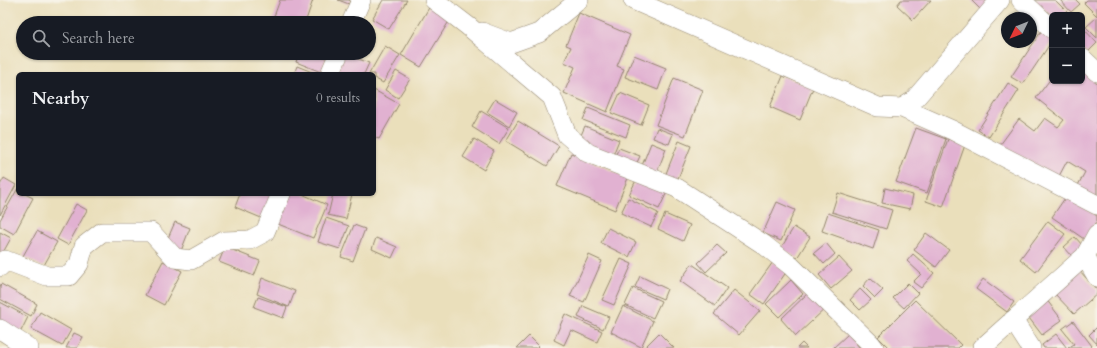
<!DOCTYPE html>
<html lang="en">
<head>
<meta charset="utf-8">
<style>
  :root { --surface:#171b24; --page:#242831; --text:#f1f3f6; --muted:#9ea1a6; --line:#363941 }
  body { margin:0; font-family:Cardo,serif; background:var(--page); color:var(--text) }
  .controls { position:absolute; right:12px; top:12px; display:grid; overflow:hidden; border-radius:6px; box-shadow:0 1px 3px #0004 }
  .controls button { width:36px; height:36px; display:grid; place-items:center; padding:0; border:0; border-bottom:1px solid var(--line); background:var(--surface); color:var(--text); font:20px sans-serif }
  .compass { position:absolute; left:1001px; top:12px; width:36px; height:36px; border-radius:50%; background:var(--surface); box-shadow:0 1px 3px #0004; rotate:227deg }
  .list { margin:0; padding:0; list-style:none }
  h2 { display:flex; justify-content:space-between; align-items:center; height:52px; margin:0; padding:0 16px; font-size:17px }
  h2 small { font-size:13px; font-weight:400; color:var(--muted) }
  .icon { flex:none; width:22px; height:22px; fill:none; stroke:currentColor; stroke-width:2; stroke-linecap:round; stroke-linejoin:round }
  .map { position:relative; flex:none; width:1097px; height:348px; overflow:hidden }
  .search { position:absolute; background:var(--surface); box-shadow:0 1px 3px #0004; left:16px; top:16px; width:360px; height:44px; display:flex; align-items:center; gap:10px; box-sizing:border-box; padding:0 14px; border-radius:22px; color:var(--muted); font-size:15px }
  .panel { position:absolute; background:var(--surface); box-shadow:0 1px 3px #0004; left:16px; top:72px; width:360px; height:124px; border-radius:6px }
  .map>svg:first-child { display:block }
</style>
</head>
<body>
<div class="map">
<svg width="1097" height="348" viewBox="0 0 1097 348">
  <rect width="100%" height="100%" fill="#f7f3e8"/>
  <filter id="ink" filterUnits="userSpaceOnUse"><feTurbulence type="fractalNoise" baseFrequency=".025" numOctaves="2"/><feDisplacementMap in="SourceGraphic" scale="8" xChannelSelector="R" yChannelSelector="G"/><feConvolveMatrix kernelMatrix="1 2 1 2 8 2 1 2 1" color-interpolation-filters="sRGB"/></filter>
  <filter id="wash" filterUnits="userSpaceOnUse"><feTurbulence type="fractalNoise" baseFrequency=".012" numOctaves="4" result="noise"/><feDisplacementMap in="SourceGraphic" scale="16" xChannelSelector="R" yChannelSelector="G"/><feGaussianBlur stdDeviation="0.9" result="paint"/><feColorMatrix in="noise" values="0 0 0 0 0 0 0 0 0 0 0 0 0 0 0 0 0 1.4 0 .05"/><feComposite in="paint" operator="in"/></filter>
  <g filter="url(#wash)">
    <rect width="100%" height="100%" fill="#eadfbb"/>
    <g id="blocks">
      <path fill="#e1b1d1" d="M280,0H313L305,23H283L273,19Z
        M338,0H350L349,4Z
        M383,0H407L389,29L372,19Z
        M901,0H931L913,20L897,5Z
        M971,0H991L981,10Z
        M1035,0H1055L1070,15H1052V17Z
        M1060,0H1076L1080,4L1071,12Z
        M1087,0H1097V16L1084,3Z
        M430,6L451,18L421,67L401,55Z
        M579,13L630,35L617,66L624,69L607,112L564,93L575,67L564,62L571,47L566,45Z
        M1097,17V38L1086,27Z
        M1044,27L1052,32V41L1023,84L1011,77Z
        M1082,27L1097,43L1087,53L1082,48Z
        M385,46L400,55L383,83L374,78V74H369Z
        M299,53H314L327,58L321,72L296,62Z
        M344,53L369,63L364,74H336Z
        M634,55L666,68L658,90L625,77Z
        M297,66L317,74H294Z
        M1082,69L1097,83V201L1076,189L1085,172L1067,161L1058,178L1000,145L1019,119L1035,131L1045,118L1058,127L1064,120L1036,98L1052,77V81H1082Z
        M396,71L410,79L398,98L385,90Z
        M783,76L813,88L800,120L770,107Z
        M674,78L703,90L685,136L656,125Z
        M1008,83L1019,90L989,137L978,130Z
        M374,90L399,104L379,139L374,137Z
        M620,93L649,105L641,125L611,113Z
        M495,99L517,112L509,126L487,112Z
        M588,108L630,125L626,137L583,120Z
        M481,111L509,128L499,144L472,127Z
        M518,121L559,146L547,166L506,141Z
        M585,126L619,140L613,155L578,142Z
        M657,128L673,134L669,144L653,138Z
        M916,128L946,139L927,193L896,182Z
        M474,139L494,151L484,170L463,157Z
        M948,139L965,145L943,207L926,201Z
        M679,141L691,146L677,181L665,176Z
        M651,143L666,149L656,175L641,168Z
        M619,148L640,156L635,167L614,158Z
        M571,153L628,178L615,210L557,186Z
        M4,178L16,185L0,215V185Z
        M637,178L667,192L659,209L629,195Z
        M18,188V194H25L33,198L14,234L0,226V220Z
        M885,188L913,195L910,209L882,203Z
        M838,193L892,210L886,229L832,212Z
        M240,194H277L266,220L235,207Z
        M291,194H302L327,205L313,238L278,224Z
        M333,194H352L346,219L328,215Z
        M1067,195L1097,216V221L1084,239L1052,217Z
        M628,198L658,213L651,227L621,213Z
        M777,202L795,210L781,241L763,233Z
        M76,204L87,210L68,245L57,239Z
        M828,213L879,230L873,249L822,231Z
        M665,214L690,225L683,241L658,229Z
        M326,218L349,226L340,249L318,242Z
        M1048,221L1065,234L1036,272L1020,259Z
        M175,222L190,228L181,251L165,245Z
        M354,225L365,229L353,261L341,257Z
        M794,227L810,237L797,258L781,248Z
        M608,228L636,242L629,257L601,243Z
        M37,231L57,242L43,267L23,256Z
        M0,232L11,238L0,258Z
        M926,233L949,250L936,267L914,250Z
        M1075,237L1083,246L1072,256L1064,247Z
        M376,238L397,247L392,258L372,249Z
        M826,243L835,254L824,264L814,253Z
        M717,245L726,253L706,272L698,263Z
        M225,247L260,261L254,276L219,262Z
        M913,254L934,273L921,288L913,282L921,274L907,261Z
        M589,255L602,261L584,302L570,296Z
        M839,257L852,271L831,289L819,275Z
        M621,259L632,264L614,305L602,300Z
        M163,261L182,271L164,305L145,295Z
        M773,262L787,271L764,304L750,294Z
        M692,264L727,288L715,306L680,281Z
        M1079,270L1097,290V294L1074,314L1054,293Z
        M640,276L667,289L663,299L635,287Z
        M262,278L295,291L289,307L257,294Z
        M870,278L883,290L875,298L863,286Z
        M983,279L1014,302L1007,312L976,289Z
        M791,280L803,294L779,317L766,304Z
        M908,283L918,293L904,308L893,298Z
        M1,284L37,304L31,316L0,299V287Z
        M633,288L661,301L653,318L625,305Z
        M812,289L828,306L796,336L781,319Z
        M860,289L871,300L860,310L850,300Z
        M734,290L760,311L739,335L714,314Z
        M258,297L287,307L283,318L254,307Z
        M1046,299L1062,320L1042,335L1026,314Z
        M915,300L961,345L958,348H889L878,337Z
        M0,302L28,317L20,333L0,322Z
        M583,306L609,317L603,329L578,317Z
        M623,306L653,321L641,347L611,332Z
        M40,312L71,330L62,346L31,329Z
        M565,314L602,331L597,342L571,330L564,345L554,340Z
        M1073,321L1092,346L1090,348H1068L1074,344L1062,329Z
        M1097,327V344L1089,335Z
        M74,333L83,337L77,348H66Z
        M659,333L674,348H644Z
        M848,334L860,348H833Z
        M1056,334L1067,348H1044L1042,345Z
        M529,336L539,346L537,348H517Z
        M802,343L807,348H797Z"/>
    </g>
  </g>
  <g filter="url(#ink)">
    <use href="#blocks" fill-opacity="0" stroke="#92846c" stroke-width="1"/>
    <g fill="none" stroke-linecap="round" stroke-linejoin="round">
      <defs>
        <path id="street" d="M434,0L468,26L552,97L567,135L588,153L677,188L763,244L791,266L871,344L874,348
          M633,0L878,107L902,108L913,101L1000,0
          M1021,0L1052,29
          M351,23L361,0
          M482,32L511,43L539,33L579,0
          M1082,58L1097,72
          M330,74L339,53
          M902,108L952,130L1097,205
          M1085,256L1097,277
          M0,267L5,260L47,276H69L79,264L84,246L102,232H151L175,258L191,260L224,241L250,240L265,232L281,194
          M1013,320L1031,348
          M0,329L29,348
          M982,348L1085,256L1097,234"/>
      </defs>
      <use href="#street" stroke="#92846c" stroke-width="20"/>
      <use href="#street" stroke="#fff" stroke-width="19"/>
    </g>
  </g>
</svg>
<div class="controls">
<button>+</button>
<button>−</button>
</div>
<svg class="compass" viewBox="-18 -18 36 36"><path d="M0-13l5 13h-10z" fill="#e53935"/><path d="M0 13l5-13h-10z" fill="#9ea1a6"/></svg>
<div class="search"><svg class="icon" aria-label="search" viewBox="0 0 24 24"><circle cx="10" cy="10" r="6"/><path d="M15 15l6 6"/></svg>Search here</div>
<section class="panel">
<h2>Nearby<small>0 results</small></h2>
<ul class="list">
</ul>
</section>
</div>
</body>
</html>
